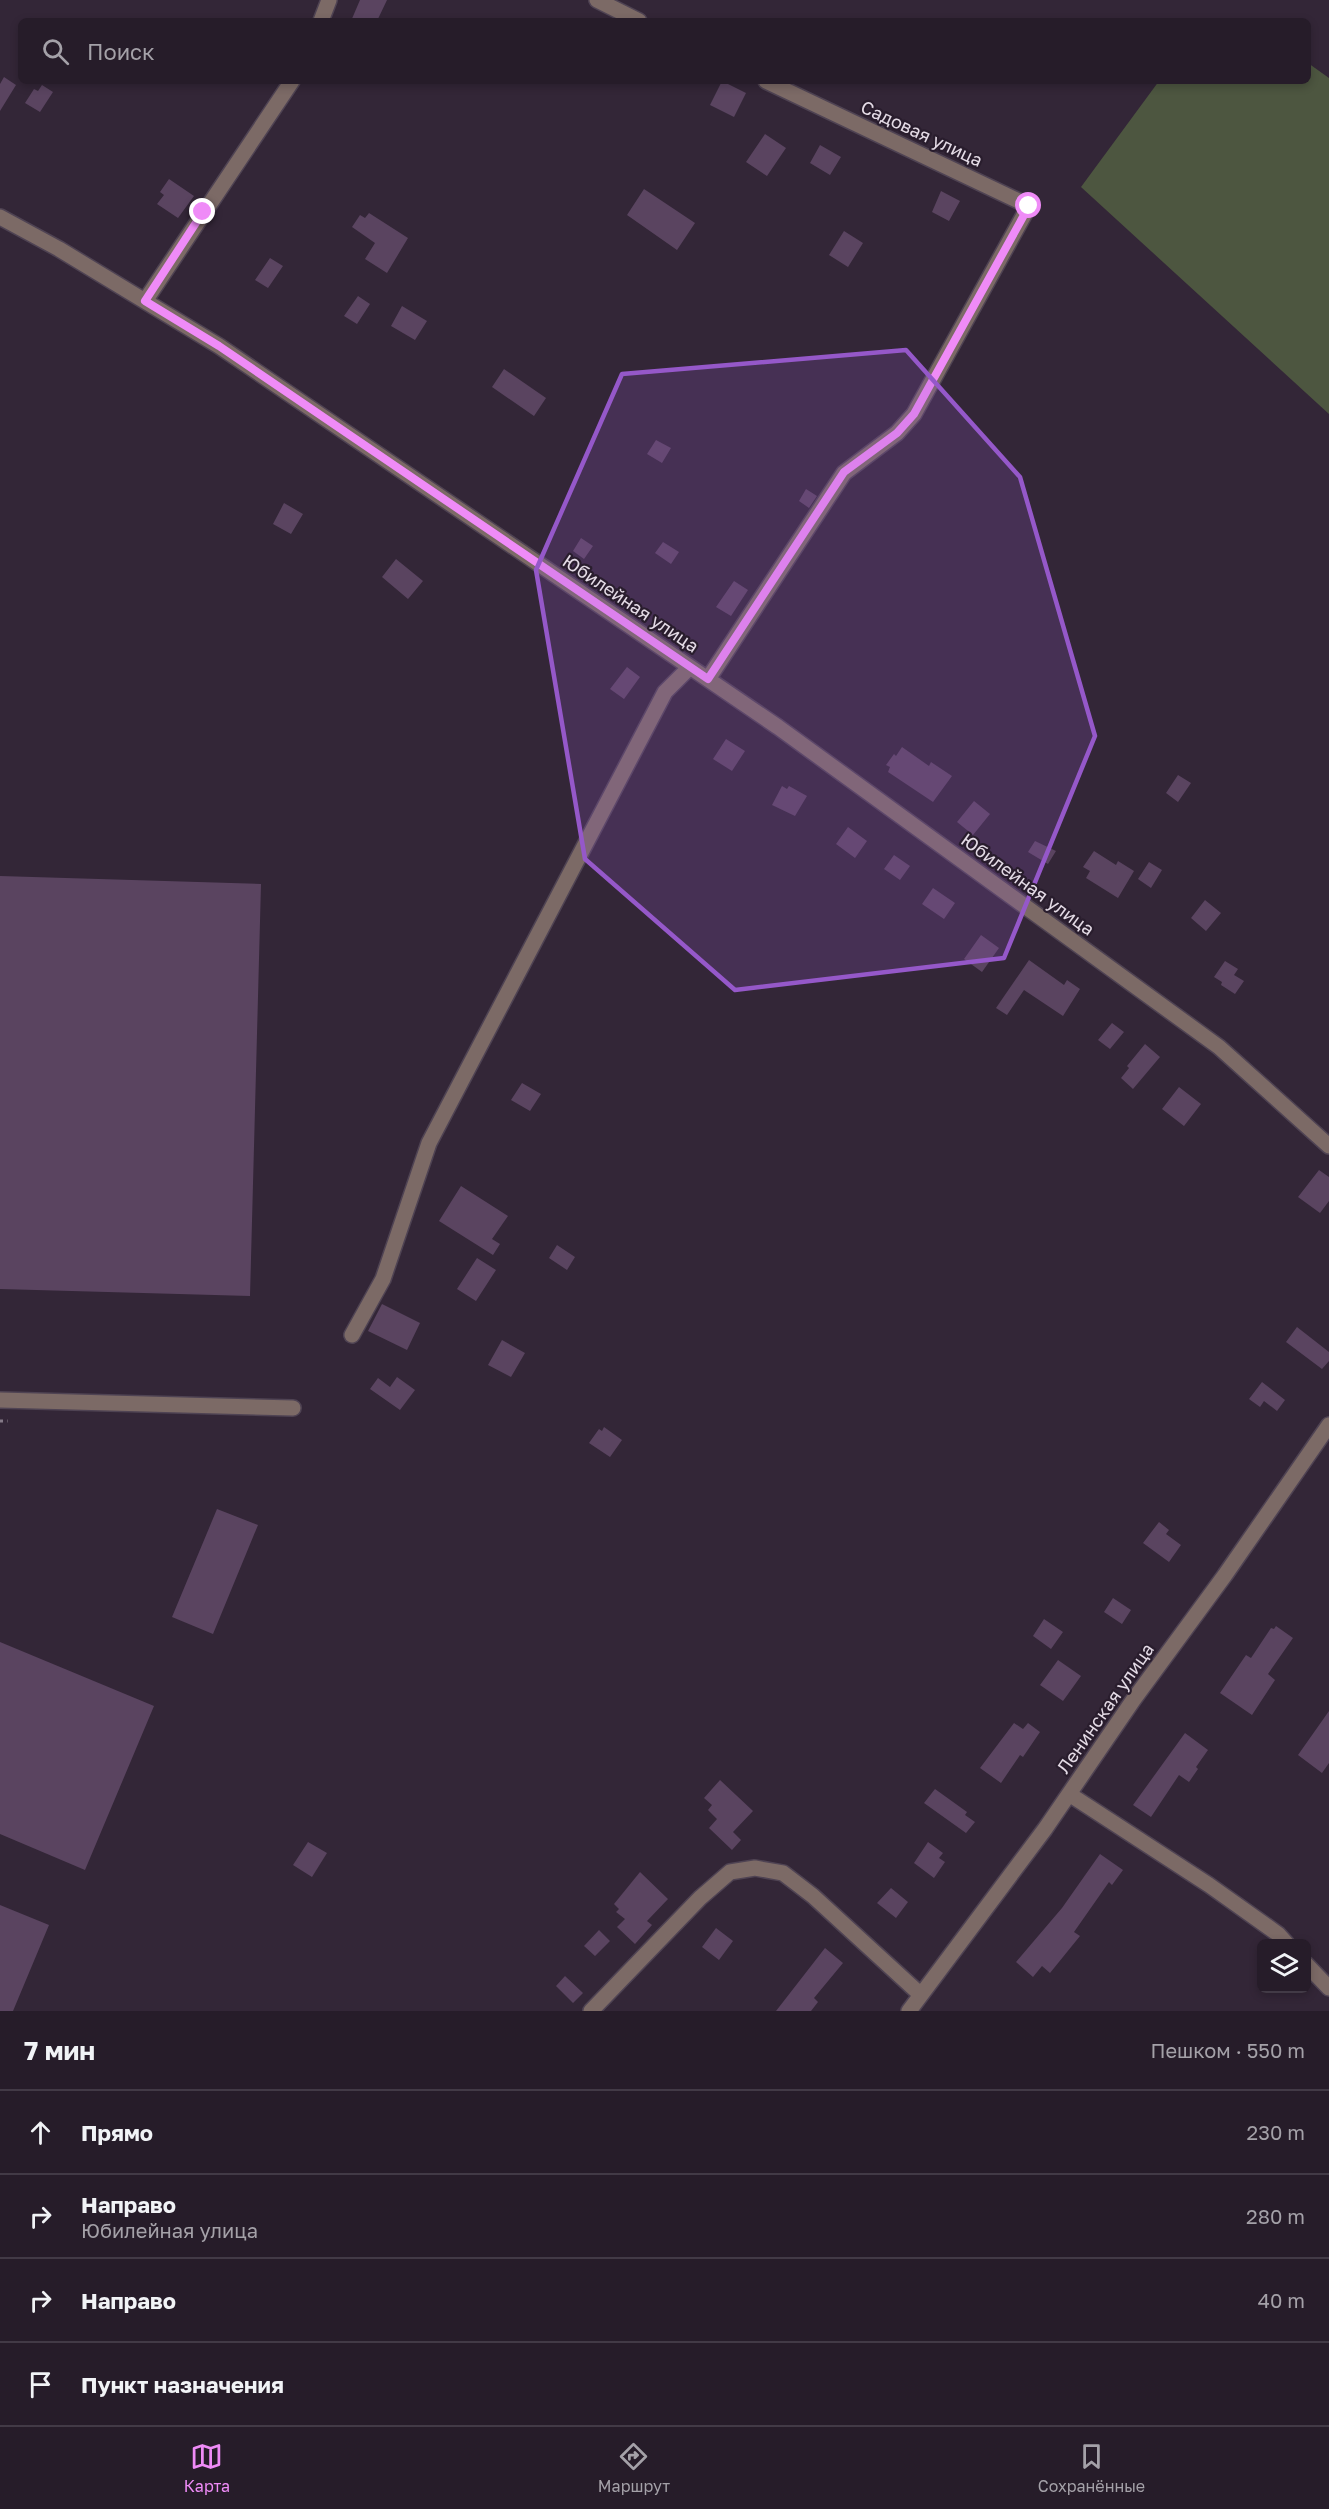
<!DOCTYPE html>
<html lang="ru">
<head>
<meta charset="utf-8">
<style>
  :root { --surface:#261c29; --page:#322935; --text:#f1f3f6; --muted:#a4a1a8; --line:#423a46; --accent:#ef8bf7 }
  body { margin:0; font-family:"Golos Text",sans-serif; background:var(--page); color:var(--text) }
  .controls { position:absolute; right:18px; bottom:18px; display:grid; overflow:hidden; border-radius:9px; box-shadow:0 3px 9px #0003 }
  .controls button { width:54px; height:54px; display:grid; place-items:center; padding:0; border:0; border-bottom:2px solid var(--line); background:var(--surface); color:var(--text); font:30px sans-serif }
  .stop { position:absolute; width:18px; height:18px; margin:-14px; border:4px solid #ef8bf7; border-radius:50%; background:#fff }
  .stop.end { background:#ef8bf7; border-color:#fff; box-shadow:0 2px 6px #0008 }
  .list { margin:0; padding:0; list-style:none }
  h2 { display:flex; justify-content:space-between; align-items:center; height:78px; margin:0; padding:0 24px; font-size:26px }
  h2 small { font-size:20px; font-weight:400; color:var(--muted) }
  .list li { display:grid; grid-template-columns:39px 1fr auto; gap:18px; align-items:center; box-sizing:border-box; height:84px; padding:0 24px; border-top:2px solid var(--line) }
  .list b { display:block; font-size:22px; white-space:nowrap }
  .list p { margin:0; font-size:20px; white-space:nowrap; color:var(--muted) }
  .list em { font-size:20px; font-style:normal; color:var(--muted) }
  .icon { flex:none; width:33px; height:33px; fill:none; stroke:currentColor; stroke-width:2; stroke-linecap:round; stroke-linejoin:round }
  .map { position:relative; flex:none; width:1329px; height:2011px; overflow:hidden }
  .search { position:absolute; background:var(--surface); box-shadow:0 3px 9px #0003; left:18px; right:18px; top:18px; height:66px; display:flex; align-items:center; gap:15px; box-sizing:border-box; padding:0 21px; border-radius:9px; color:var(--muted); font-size:22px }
  .sheet { height:414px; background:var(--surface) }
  nav { display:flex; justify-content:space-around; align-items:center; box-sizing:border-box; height:84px; border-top:2px solid var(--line); background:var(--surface); font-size:16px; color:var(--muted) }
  nav a { display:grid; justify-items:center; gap:3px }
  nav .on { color:var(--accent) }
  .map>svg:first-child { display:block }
</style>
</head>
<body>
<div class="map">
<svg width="1329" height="2011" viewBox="0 0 1329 2011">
  <rect width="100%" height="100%" fill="#332637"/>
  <path fill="#4d5640" d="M1308,63L1329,78V414L1081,187L1159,81H1308Z"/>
  <path fill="#5a4460" d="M360,0H387L377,21H351Z
    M4,77L16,85L0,111V84Z
    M722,81L746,93L734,117L710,105Z
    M42,85L53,92L40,112L25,103L34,89L38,91Z
    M765,134L786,148L767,176L746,162Z
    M820,145L841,157L830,175L810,163Z
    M169,179L194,196L178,218L157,204L164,195L160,192Z
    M644,189L695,223L677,250L627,215Z
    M941,191L960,201L949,221L932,212Z
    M369,213L408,238L387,273L365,259L375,243L352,227L360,215L365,218Z
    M844,231L863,243L848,267L829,255Z
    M270,258L283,266L268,288L255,280Z
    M358,296L370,304L357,324L344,316Z
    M402,306L427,321L415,340L391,326Z
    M504,369L546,398L534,416L492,387Z
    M656,440L671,448L662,463L647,454Z
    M806,489L817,496L809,508L799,501Z
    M284,503L303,514L291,534L273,524Z
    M581,538L593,546L584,559L573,551Z
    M663,542L679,552L671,564L655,553Z
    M396,559L423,581L408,599L382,577Z
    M734,581L748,590L731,616L716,607Z
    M627,667L640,677L624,699L610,689Z
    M726,739L745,751L732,771L713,759Z
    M902,747L929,766L931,762L952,776L933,802L888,772L890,767L886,765L894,754L896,756Z
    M1178,775L1191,783L1178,802L1166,793Z
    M782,786L787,789L789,786L807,796L795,816L772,805Z
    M974,801L990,814L973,835L957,822Z
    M848,827L867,841L855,858L836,844Z
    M1035,841L1056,851L1048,864L1028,852Z
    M1094,851L1116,865L1118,861L1134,871L1118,898L1086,878L1090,871L1083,867Z
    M894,855L910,866L900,880L884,869Z
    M1149,862L1162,870L1151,888L1138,879Z
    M0,876L261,884L250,1296L0,1289Z
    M933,888L955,903L944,919L922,904Z
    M1205,900L1221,913L1206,931L1191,918Z
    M981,935L999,948L982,972L964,959Z
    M1029,960L1064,985L1067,980L1080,989L1063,1016L1024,990L1007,1015L996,1008Z
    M1225,961L1238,969L1234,975L1244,981L1235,994L1221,985L1222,982L1214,977Z
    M1112,1023L1124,1032L1110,1049L1098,1040Z
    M1145,1044L1160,1057L1133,1089L1121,1078L1129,1068L1127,1066Z
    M522,1083L541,1094L530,1111L511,1100Z
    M1179,1087L1201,1104L1184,1126L1162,1109Z
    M1319,1170L1329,1177V1201L1320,1213L1298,1197Z
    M461,1186L508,1216L492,1239L500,1244L493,1255L439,1221Z
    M557,1245L575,1257L567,1270L549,1258Z
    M477,1258L496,1270L476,1301L457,1289Z
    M382,1304L420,1323L407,1350L368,1331Z
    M1297,1327L1329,1352V1361L1322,1369L1286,1342Z
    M502,1340L525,1353L511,1377L488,1365Z
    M397,1377L415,1390L400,1410L370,1389L378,1378L390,1387Z
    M1262,1382L1285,1400L1277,1411L1264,1401L1260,1407L1249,1399Z
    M604,1427L622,1440L610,1457L589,1443L599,1429L602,1431Z
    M217,1509L258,1525L213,1634L172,1617Z
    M1159,1522L1169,1530L1166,1534L1181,1545L1169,1562L1143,1543Z
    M1113,1598L1131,1610L1122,1624L1104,1612Z
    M1044,1619L1063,1632L1051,1649L1033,1636Z
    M1276,1626L1293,1638L1268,1674L1275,1680L1252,1715L1220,1693L1246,1655L1251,1658L1271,1628L1274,1629Z
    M0,1642L154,1706L85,1870L0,1834Z
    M1058,1660L1081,1676L1063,1701L1040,1685Z
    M1329,1711V1763L1322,1773L1298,1755Z
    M1014,1723L1023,1729L1028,1723L1040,1732L1023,1757L1020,1755L1001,1783L980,1768Z
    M1185,1733L1208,1750L1196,1767L1198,1769L1189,1782L1179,1775L1151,1817L1133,1805Z
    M720,1780L753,1811L733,1832L741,1840L732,1850L709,1828L717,1819L708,1810L712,1805L704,1798Z
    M935,1789L967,1812L965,1815L975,1822L966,1833L924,1803Z
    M308,1842L327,1853L312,1877L293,1865Z
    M928,1842L943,1853L939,1858L945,1862L934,1878L914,1863Z
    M1100,1854L1123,1870L1112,1885L1109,1882L1074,1932L1080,1936L1050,1973L1042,1966L1033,1977L1016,1962L1062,1908Z
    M640,1872L668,1899L647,1921L652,1925L635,1944L617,1927L625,1919L616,1912L619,1909L614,1904Z
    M891,1888L908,1902L896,1918L877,1903Z
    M0,1905L49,1925L13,2011H0Z
    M716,1928L733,1941L719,1960L702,1947Z
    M599,1930L610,1941L595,1956L584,1946Z
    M825,1948L843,1963L814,1998L818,2002L811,2011H776Z
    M565,1976L583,1993L573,2003L556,1986Z"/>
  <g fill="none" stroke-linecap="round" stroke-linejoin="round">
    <defs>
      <path id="minor" d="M597,0L639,21
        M321,21L329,0
        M0,217L59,249L219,346L778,727L1219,1047L1329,1146
        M145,301L292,81
        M708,679L844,473L897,433L914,414L1029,206L766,81
        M352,1335L383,1279L429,1143L665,692L690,667
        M0,1400L293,1408
        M1069,1794L1209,1885L1278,1934L1287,1944
        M1306,1964L1329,1988
        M591,2011L700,1898L730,1872L755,1868L783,1873L813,1896L921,1995
        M909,2011L1045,1829L1134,1699L1225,1575L1329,1425"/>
    </defs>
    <use href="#minor" stroke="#4f4353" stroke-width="18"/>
    <path stroke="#857a88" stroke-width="3" stroke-dasharray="3 4.5" stroke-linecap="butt" d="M0,1421H8"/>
    <use href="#minor" stroke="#7c6a66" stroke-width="15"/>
  </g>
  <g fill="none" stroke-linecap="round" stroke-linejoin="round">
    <path stroke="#ef8bf7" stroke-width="8" d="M203,212L145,301L219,346L708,679L844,472L897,433L914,414L1029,206"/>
  </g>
  <path fill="#9558c9" fill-opacity="0.2" stroke="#9558c9" stroke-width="4.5" stroke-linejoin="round" d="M906,350L1020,477L1095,736L1004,958L735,990L585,859L536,570L622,374Z"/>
  <g text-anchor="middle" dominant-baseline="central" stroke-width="4.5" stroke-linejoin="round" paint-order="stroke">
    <g font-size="18" fill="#e4dbe6" stroke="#291d2d">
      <text transform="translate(922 133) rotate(25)">Садовая улица</text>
      <text transform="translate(631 603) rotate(34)">Юбилейная улица</text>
      <text transform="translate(1028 884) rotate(36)">Юбилейная улица</text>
      <text transform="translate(1105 1708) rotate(-55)">Ленинская улица</text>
    </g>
  </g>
</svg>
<div class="controls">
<button><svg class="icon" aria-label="layers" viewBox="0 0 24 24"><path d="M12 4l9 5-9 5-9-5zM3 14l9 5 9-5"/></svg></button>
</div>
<div class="stop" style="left:1029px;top:206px"></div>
<div class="stop end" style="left:203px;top:212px"></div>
<div class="search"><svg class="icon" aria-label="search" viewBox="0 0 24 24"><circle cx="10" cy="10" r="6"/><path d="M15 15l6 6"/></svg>Поиск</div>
</div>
<section class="sheet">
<h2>7 мин<small>Пешком · 550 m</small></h2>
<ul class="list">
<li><svg class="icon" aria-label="ahead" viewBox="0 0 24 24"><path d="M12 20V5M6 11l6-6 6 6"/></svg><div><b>Прямо</b></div><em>230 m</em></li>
<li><svg class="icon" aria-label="right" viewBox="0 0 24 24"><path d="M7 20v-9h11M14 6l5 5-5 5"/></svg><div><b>Направо</b><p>Юбилейная улица</p></div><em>280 m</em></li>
<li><svg class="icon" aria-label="right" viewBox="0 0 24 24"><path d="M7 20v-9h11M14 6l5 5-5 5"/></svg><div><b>Направо</b></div><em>40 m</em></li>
<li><svg class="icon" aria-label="arrive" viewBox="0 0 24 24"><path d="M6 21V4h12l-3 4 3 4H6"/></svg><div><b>Пункт назначения</b></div></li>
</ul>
</section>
<nav>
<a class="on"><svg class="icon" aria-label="map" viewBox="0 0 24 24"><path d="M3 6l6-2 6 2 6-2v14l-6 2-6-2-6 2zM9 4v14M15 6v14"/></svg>Карта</a>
<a><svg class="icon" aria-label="directions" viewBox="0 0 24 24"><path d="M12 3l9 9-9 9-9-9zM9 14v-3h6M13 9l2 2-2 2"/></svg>Маршрут</a>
<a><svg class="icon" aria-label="saved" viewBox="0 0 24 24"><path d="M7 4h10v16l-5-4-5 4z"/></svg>Сохранённые</a>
</nav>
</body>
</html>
